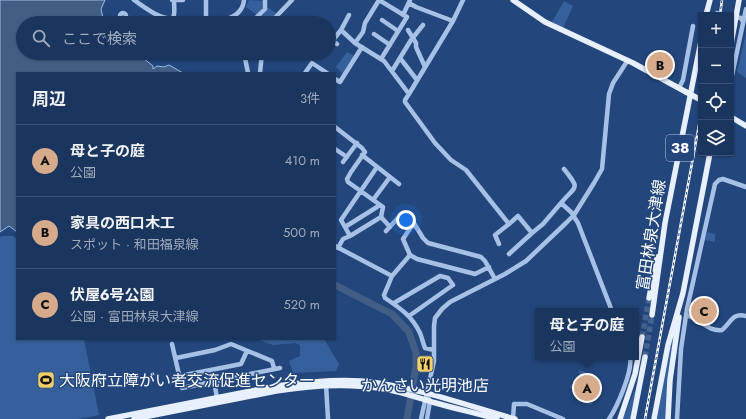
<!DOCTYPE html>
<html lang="ja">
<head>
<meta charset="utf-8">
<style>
  :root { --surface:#1a355e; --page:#233d64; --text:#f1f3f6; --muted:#9fabbc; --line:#385073; --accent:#d6ab8b }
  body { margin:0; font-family:Jost,"Noto Sans JP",sans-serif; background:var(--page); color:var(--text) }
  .controls { position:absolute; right:12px; top:12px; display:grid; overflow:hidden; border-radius:0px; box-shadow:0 1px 3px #0004 }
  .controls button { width:36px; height:36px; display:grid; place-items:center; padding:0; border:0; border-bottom:1px solid var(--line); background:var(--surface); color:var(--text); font:20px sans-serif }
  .you { position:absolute; left:406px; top:220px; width:14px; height:14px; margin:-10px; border:3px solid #fff; border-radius:50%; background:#1a73e8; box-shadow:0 0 0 6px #1a73e833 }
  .badge { display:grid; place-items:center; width:26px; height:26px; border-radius:50%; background:var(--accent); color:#111; font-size:13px; font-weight:700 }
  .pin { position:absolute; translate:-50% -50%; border:2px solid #fff; box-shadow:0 1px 4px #0006 }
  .popup { position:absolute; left:535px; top:308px; width:104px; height:52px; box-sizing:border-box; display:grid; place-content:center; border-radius:0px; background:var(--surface); filter:drop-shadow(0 1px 3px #0005); font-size:13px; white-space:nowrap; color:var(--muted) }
  .popup b { font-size:15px; color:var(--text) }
  .popup::after { content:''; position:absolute; left:50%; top:100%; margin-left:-8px; border:8px solid transparent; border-top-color:var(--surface) }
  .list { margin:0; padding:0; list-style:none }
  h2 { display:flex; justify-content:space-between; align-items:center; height:52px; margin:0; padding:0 16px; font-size:17px }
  h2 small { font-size:13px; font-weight:400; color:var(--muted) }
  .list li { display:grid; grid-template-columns:26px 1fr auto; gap:12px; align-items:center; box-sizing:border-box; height:72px; padding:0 16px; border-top:1px solid var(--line) }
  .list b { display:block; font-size:15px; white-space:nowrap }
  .list p { margin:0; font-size:13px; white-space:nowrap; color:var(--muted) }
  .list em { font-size:13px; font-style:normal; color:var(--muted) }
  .icon { flex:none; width:22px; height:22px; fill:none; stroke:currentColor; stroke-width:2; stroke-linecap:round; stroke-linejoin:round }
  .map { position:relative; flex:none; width:746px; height:419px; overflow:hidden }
  .search { position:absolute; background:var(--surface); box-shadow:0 1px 3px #0004; left:16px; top:16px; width:320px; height:44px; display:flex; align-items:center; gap:10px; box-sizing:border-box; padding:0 14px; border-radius:22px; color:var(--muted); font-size:15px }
  .panel { position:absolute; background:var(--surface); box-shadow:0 1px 3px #0004; left:16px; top:72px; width:320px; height:268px; border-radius:0px }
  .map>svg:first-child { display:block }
</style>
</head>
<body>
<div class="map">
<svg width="746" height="419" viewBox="0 0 746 419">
  <rect width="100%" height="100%" fill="#23477d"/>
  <path fill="#36609b" d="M249,0L263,1L262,9L257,15L246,7Z
    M564,1L573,6L563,28L552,22Z
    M267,7L276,13L269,22L261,17L265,13Z
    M746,33V78L737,72Z
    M347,52L354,56L343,74L336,67Z
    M707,232L715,234V242L705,240Z
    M3,236H13L17,239V339H84L99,415L79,419H0V237Z
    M703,305H705L710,326L699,319Z
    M675,336L666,419H657L672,337Z
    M257,339H324L339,364L336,371L293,373L289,361L300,356V345L295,343L273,345Z
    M579,370L593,375L597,385L592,404L590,405L582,403L585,393L570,388V386L573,384L575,386V388L577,389L580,380Z
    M637,384H638L631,419H623Z"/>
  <path fill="#435e85" stroke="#9bbbe7" d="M0,0H105L101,9L104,23H23V53H137L153,66V69L157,66L164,67L169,65L183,73H17V232L9,226L0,232Z"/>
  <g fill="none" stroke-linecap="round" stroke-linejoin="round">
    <path stroke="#435e85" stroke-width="7" d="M335,285L392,314L409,332L416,353V366L407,419"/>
    <path stroke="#446390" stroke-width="5.5" stroke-dasharray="5.5 3" stroke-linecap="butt" d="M642,337L649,298
      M645,357L652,315"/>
    <path stroke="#a7c1e6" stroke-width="4.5" d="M134,0C147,9 158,18 173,19H227C236,16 243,11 244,0
      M172,0H183
      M379,0L407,17L381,59
      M463,0L453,21L409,94L405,100V102L435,143L451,160L466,170L509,224L495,235L499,244
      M409,3L416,7L453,21
      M120 16a3 3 0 1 1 6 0a3 3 0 1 1-6 0Z
      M403,15L410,0
      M731,16L741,18L743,22
      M382,20L398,31
      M170,23C176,17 174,8 174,0
      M201,23L206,17V0
      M251,23L265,9V0
      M270,23L292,0
      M341,30L355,43L384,61L409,94
      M408,30L416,43V47L425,67
      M374,34L390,45
      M329,38L337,44
      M333,40L341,30L349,15
      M355,43L363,32L365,23L379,0
      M244,53L248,73
      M400,58L417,80
      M392,71L411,40L423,25
      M260,73L262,53
      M305,73L312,63L327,73
      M335,79L340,82L362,47
      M731,80L746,9
      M679,88L683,80L693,26
      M335,127L362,148L365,152L351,172L347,179L348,182L383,207L381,217L390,227
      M335,149L347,157
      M362,155L399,184
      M343,162L357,143
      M373,200L390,177
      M561,203C576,185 581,190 564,169
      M412,220L423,238L428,243L481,257L485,261L495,279
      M509,224L518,216L532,233L543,224L561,203L571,212L578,223L612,311
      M415,225L411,227L403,239L410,255L417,259L475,274L489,267
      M345,227L377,207L380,205
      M386,231L397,219
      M350,236L341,220L377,167
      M335,246L392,276
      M338,248L343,239L350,236L381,217
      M509,254L532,233
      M410,255L392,276L384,295L385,298C400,308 412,316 420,333C422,338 423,343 425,348L434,350
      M394,303L440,276L448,278L453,285L409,316
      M686,315C699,318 708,332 722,330C731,323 732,312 746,316
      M172,344L182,388L280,368
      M176,358L215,350L231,344L272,361L274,368
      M180,376L241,364L247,351
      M214,381L217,398
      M326,384L328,419
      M421,419L434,361V326L435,318L442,309L450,302L505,274L526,261L566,223L574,215L594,183L602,169L609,94L613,83L628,60
      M427,419L430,401L429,399
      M513,419L514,404H527L563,419
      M609,419C617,407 633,371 630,357
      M677,419L681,349L687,309L715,184L719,180L723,179L746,187"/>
    <path stroke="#e8effd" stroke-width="5.5" d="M513,0L545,22L633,63L686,92
      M706,15L710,0
      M731,44L739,0
      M731,117L746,126
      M649,298L657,257
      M652,315L665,223L701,41
      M108,419L276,386C305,382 333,379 361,381C414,386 465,405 515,419
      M134,419L276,391C312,385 349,383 385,389C401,392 416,397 432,402C453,408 475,413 497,419
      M620,419L635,374L642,337
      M633,419L645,357
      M654,419L668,345L683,293L710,153
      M668,419L670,380L679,317"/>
    <defs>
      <path id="rail" d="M720,15L722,0
        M645,419L701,114"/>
    </defs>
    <use href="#rail" stroke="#fff" stroke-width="2.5"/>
    <use href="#rail" stroke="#23477d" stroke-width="1" stroke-dasharray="3" stroke-linecap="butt"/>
    <path stroke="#a7c1e6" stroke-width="4.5" d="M717,13L726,15"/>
    <path stroke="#e8effd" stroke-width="5.5" d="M686,92L701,100"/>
  </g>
  <defs>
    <symbol id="restaurant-square" viewBox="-11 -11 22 22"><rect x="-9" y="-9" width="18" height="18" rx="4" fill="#f1cf6a" stroke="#23477d"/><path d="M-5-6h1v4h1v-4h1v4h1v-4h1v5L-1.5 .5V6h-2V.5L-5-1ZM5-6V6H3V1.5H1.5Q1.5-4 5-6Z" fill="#111"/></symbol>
    <symbol id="stadium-square" viewBox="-11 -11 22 22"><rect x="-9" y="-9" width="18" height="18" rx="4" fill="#f1cf6a" stroke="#23477d"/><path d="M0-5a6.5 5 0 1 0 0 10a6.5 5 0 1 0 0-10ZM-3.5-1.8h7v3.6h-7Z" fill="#111"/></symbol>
  </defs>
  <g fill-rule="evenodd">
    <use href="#restaurant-square" x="415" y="354" width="20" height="20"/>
    <use href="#stadium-square" x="36" y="370" width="20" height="20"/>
  </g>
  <g text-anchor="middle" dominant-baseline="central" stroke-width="3" stroke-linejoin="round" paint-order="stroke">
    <rect fill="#23477d" stroke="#bdc8d8" stroke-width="1" x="666" y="135" width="28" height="26" rx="3"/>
    <g font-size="15" font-weight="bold" fill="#fff">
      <text x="680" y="148">38</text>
    </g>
    <g font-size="16" fill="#fff" stroke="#23477d">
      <text transform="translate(651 235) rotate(-81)">富田林泉大津線</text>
    </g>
    <g font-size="16" fill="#fff" stroke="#23477d" text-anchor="start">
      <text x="59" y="380">大阪府立障がい者交流促進センター</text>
      <text x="425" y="385" text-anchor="middle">かんさい光明池店</text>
    </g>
  </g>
</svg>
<div class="controls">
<button>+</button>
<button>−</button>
<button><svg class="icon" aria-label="locate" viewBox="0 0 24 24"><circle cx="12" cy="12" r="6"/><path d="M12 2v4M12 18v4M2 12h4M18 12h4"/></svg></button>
<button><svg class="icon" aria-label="layers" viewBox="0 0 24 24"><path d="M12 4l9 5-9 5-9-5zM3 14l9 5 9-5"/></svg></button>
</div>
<div class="you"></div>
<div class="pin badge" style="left:587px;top:388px">A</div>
<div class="popup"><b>母と子の庭</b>公園</div>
<div class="pin badge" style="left:660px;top:65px">B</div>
<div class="pin badge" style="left:704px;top:311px">C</div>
<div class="search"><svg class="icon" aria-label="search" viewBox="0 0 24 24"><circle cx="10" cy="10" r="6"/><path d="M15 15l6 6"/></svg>ここで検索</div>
<section class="panel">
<h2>周辺<small>3件</small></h2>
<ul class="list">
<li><span class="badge">A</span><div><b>母と子の庭</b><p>公園</p></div><em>410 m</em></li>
<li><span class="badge">B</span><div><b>家具の西口木工</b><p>スポット · 和田福泉線</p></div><em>500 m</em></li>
<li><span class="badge">C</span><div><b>伏屋６号公園</b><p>公園 · 富田林泉大津線</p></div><em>520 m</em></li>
</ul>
</section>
</div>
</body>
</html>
